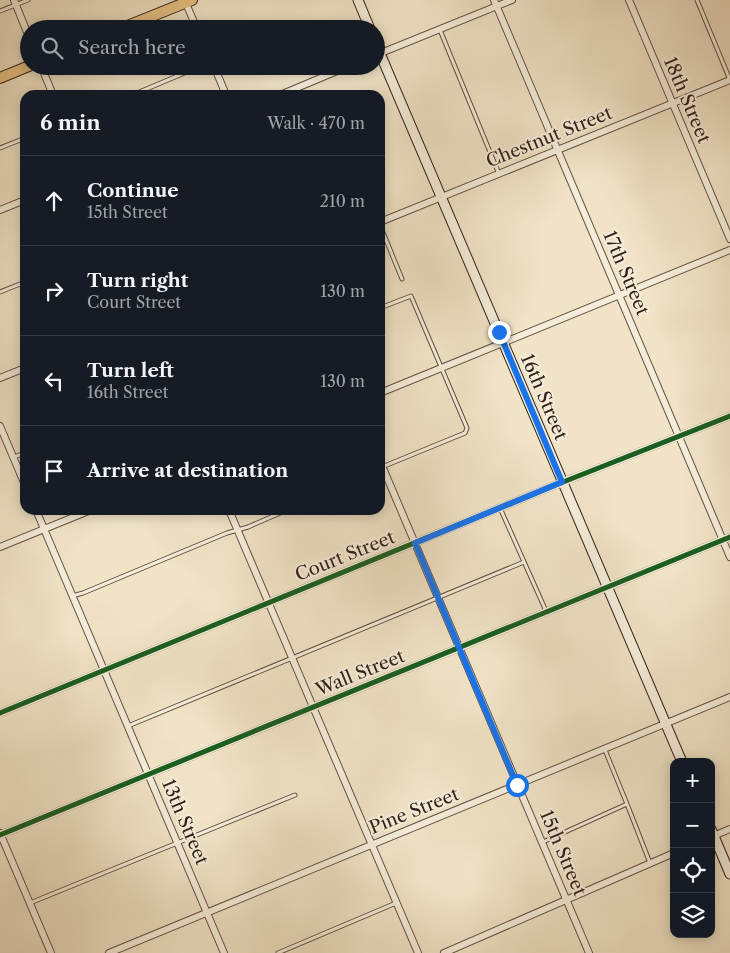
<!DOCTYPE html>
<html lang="en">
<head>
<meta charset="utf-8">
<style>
  :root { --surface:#171b24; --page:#20242c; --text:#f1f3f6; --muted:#9ea1a6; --line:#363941 }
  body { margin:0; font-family:"Libre Caslon Text",serif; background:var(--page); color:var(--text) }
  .controls { position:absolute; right:15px; bottom:15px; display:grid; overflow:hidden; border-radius:10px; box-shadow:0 2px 12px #0003 }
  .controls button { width:45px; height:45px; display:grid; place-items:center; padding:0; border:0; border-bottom:1px solid var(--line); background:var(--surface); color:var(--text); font:25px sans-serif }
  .stop { position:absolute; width:15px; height:15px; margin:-11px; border:4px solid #1a73e8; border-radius:50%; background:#fff }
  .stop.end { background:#1a73e8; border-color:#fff; box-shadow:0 1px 5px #0008 }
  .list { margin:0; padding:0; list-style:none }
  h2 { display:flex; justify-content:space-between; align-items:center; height:65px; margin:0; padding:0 20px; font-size:21px }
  h2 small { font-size:16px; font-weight:400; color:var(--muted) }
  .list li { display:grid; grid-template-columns:32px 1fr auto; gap:15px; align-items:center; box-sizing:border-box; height:90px; padding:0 20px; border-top:1px solid var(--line) }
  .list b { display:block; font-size:19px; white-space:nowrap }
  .list p { margin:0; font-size:16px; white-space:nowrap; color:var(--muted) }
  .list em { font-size:16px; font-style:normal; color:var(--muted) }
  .icon { flex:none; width:28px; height:28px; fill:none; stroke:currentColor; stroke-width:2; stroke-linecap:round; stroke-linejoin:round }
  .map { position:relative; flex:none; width:730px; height:953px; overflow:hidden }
  .search { position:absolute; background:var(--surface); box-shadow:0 2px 12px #0003; left:20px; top:20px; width:365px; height:55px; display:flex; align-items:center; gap:12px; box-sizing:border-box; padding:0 18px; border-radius:28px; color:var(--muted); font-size:19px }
  .panel { position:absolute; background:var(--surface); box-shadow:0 2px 12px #0003; left:20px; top:90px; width:365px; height:425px; border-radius:15px }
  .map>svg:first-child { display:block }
</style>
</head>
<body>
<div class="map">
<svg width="730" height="953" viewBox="0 0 730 953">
  <rect width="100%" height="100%" fill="#f0e3c6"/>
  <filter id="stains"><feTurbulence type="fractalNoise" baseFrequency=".004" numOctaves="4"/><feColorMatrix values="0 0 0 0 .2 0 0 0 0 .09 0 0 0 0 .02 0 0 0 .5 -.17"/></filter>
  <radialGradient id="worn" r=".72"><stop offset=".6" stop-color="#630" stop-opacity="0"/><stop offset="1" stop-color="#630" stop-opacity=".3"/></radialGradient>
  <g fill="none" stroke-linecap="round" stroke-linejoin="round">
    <defs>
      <path id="lane" d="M697,0L730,80
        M0,11L28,0
        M440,30L499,174
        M137,93L201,66
        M0,148L25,138
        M380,225L402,279
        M0,292L25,282
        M380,308L411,296L467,428L465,433L382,467
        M14,457L25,453
        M500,508L546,611
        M72,596L83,593L227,533L248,527L287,510
        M128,726L524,562
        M627,804L650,863
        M543,842L627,804L605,750
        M30,903L295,795
        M278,953L396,903"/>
      <path id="street" d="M14,0L29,37
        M494,0L730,557
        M629,0L730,239
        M185,1L197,29
        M376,55L512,0
        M41,66L53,95
        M214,66L226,95
        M280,95L349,66
        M0,210L25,200
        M380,222L730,80
        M0,378L25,368
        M380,393L730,250
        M0,426L25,485
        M380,461L589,953
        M36,510L224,953
        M229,510L418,953
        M0,547L91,510
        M0,713L553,486L730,416
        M0,833L51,953
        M0,835L730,537
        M711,837L730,829
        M109,953L730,697
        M444,953L674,853"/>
      <path id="secondary" d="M358,0L370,29
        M376,44L682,762
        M711,829L730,874"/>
      <path id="primary" d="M120,29L192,0
        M0,78L29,66"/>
    </defs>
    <use href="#lane" stroke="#625043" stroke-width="5"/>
    <use href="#street" stroke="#625043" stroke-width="8"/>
    <use href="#secondary" stroke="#321f17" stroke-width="11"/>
    <use href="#primary" stroke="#321f17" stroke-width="12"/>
    <use href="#lane" stroke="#f5edda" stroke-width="3"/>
    <use href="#street" stroke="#f5edda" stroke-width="6"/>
    <use href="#secondary" stroke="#f5edda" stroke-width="9"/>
    <use href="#primary" stroke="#e8c283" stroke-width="10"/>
    <defs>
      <path id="cycleway" d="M0,713L553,486L730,416
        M0,835L730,537"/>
    </defs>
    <use href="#cycleway" stroke="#f5edda" stroke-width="8"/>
    <use href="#cycleway" stroke="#1b5e20" stroke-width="5"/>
  </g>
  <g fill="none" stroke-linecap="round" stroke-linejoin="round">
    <path stroke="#1a73e8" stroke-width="6" d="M499,332L562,482L415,543L517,785"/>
  </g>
  <g text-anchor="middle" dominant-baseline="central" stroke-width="4" stroke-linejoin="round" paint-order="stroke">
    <g font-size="18" fill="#321f17" stroke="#f5edda">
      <text transform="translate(687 100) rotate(67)">18th Street</text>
      <text transform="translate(549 137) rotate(-22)">Chestnut Street</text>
      <text transform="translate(626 273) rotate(67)">17th Street</text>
      <text transform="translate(544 397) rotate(67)">16th Street</text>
      <text transform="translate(345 556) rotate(-22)">Court Street</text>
      <text transform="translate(360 673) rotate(-22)">Wall Street</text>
      <text transform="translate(414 811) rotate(-22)">Pine Street</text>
      <text transform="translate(185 822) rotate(67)">13th Street</text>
      <text transform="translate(563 853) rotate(67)">15th Street</text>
    </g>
  </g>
  <rect width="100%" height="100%" filter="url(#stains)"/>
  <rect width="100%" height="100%" fill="url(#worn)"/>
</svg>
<div class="controls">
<button>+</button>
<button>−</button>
<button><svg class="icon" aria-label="locate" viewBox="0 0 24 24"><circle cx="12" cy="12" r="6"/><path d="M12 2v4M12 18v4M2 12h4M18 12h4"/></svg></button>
<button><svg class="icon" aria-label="layers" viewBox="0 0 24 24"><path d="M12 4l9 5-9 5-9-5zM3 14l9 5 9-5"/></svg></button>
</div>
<div class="stop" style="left:517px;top:785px"></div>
<div class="stop end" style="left:499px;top:332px"></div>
<div class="search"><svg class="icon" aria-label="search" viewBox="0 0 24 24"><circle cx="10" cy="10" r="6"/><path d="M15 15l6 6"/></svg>Search here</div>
<section class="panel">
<h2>6 min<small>Walk · 470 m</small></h2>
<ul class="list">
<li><svg class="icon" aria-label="ahead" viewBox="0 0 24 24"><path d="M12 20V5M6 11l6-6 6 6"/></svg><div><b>Continue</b><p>15th Street</p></div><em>210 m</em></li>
<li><svg class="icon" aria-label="right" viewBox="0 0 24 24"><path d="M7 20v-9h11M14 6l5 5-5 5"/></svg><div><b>Turn right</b><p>Court Street</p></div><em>130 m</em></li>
<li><svg class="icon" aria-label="left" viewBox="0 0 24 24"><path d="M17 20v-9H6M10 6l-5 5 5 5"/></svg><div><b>Turn left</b><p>16th Street</p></div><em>130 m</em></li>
<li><svg class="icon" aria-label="arrive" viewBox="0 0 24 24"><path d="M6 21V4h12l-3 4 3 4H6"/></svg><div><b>Arrive at destination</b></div></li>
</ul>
</section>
</div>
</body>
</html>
